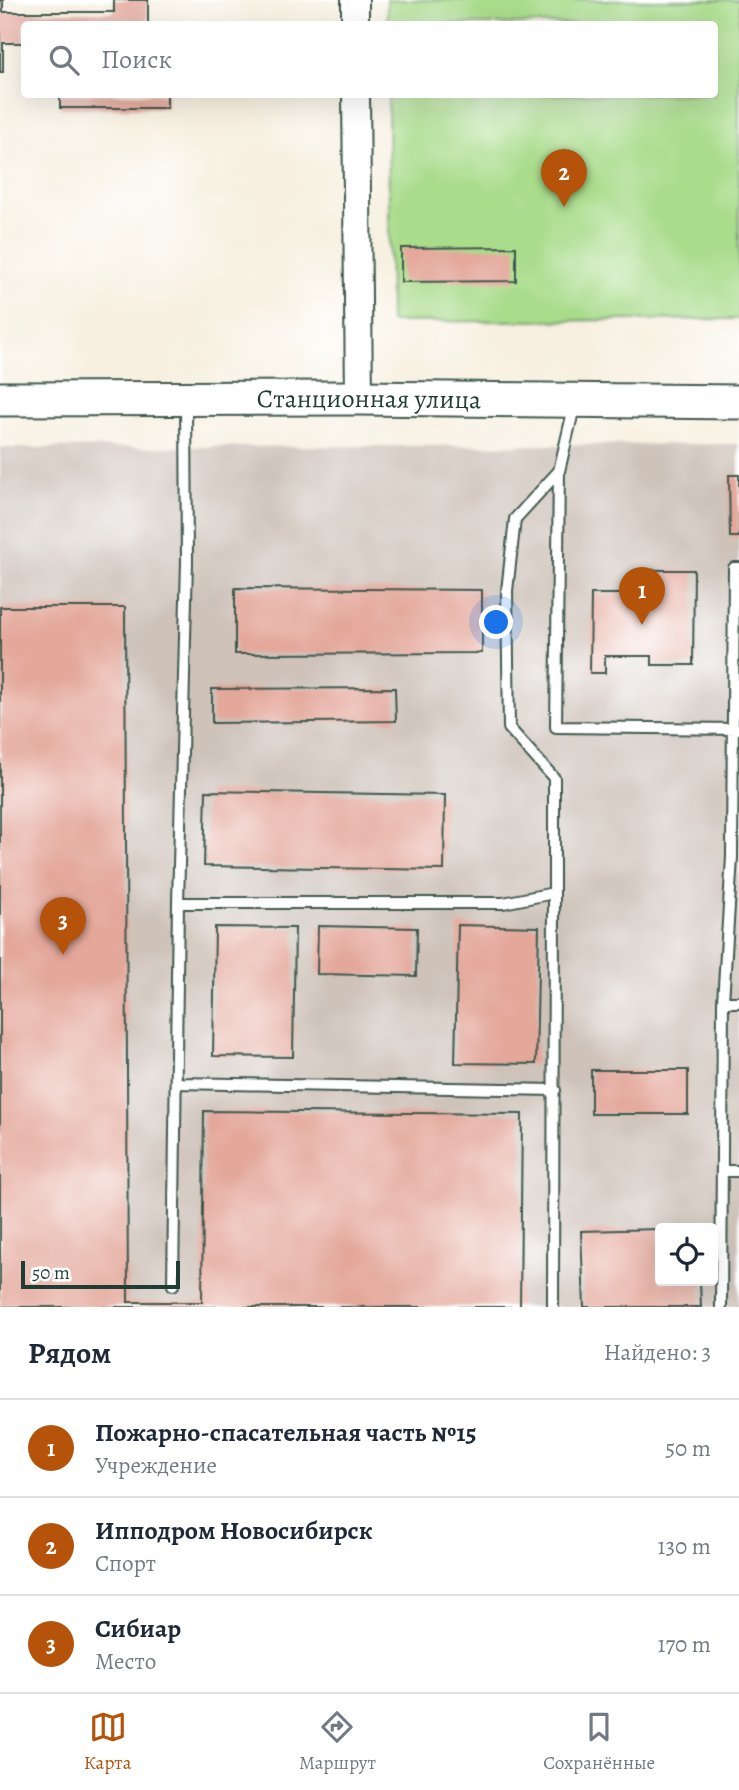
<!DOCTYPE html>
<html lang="ru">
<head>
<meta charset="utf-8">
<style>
  :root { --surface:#fff; --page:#f6f6f7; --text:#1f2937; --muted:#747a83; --line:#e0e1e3; --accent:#b45309 }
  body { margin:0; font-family:Alegreya,serif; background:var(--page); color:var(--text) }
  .controls { position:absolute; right:21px; bottom:21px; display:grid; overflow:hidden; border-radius:7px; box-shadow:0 7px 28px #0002 }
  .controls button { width:63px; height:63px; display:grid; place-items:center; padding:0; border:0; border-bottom:2px solid var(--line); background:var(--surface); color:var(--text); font:35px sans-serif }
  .scale { position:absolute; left:21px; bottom:18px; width:159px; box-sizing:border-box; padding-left:7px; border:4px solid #1f3d34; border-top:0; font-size:19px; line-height:24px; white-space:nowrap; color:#1f3d34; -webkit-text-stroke:5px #fff; paint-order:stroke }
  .you { position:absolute; left:497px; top:623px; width:24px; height:24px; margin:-18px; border:5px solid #fff; border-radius:50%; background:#1a73e8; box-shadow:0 0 0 10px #1a73e833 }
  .badge { display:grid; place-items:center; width:46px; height:46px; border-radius:50%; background:var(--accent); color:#fff; font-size:23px; font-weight:700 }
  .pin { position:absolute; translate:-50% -58px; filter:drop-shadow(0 2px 4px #0008) }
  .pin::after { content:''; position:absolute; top:37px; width:24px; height:21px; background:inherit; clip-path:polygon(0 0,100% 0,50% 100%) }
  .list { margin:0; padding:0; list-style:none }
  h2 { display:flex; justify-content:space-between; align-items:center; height:91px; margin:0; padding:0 28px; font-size:30px }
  h2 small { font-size:23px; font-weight:400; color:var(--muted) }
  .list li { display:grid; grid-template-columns:46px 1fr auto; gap:21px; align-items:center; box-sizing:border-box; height:98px; padding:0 28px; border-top:2px solid var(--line) }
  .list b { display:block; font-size:26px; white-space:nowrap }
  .list p { margin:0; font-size:23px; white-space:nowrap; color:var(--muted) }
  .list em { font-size:23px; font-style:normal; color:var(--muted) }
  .icon { flex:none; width:38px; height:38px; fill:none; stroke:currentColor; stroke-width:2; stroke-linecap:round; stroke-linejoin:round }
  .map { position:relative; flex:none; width:739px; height:1307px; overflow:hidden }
  .search { position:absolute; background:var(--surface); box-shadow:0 7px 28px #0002; left:21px; right:21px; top:21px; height:77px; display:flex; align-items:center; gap:18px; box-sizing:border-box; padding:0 24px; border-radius:7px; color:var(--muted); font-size:26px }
  .sheet { height:385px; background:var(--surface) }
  nav { display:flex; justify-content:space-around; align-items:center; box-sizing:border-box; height:98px; border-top:2px solid var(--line); background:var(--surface); font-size:19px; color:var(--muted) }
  nav a { display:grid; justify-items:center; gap:4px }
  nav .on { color:var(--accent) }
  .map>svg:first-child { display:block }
</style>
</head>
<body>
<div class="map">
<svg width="739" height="1307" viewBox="0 0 739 1307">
  <rect width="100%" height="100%" fill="#fff"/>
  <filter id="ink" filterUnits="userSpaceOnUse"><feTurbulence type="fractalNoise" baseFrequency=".0143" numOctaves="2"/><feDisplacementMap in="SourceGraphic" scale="14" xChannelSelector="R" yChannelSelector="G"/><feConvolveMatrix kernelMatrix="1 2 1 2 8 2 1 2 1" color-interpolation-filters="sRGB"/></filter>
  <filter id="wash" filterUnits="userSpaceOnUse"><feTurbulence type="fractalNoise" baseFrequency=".00686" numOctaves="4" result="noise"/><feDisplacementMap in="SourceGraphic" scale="28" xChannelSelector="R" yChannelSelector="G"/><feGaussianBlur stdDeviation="1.57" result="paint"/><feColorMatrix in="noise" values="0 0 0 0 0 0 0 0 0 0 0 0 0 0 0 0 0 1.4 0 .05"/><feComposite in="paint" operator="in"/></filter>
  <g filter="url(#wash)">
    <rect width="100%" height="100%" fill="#f7f0e0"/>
    <path fill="#cec2b9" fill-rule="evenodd" d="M739,444V1307H0V448ZM660,1228H713V1281H660Z"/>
    <path fill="#a9dc8b" stroke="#648c60" stroke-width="2" d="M387,0H739V319L390,322L388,95L714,94V24H387Z"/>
    <g id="blocks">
      <path fill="#e4a89b" d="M0,0H3V12H114V0H148V24H24V43H3V72H0Z
        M60,94H167V108H60Z
        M516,247V281L401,282V248Z
        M729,475H739V537H730Z
        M653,570H694L693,665H652V656H605V673H590L591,594H653Z
        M235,588L482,590V653L235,654Z
        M0,607H125L128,1302H202L204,1111L522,1114L520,1307H0Z
        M395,688L396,721L212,723V689Z
        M206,791L445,795L444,870L204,866Z
        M458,925L539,927L536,1064L455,1063Z
        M318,926L417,928L416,976L317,974Z
        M215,927L295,928L293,1057L213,1056Z
        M591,1070H688V1114H591Z
        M660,1229V1281H700L701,1307H584L581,1231Z"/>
    </g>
  </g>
  <g filter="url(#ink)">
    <use href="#blocks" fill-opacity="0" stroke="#3f584e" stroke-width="2"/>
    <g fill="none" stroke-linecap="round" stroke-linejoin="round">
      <defs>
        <path id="service" d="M575,403L559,471L556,727L739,729
          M178,903H503L554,893V778L509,728L507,591L515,519L559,471
          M723,1002H739
          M176,1083L555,1090
          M723,1171H739
          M173,1285L178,903L187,562L186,401
          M553,1307L554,893
          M721,1307L723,1002L732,857L734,568H739"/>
        <path id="tertiary" d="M355,0V24
          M356,94L359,398"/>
        <g id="primary">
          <path id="s1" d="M0,399L359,398L739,402"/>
        </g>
      </defs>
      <use href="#service" stroke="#3f584e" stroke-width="14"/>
      <use href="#tertiary" stroke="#3f584e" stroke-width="30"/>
      <use href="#primary" stroke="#3f584e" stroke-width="37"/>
      <use href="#service" stroke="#fff" stroke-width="10"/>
      <use href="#tertiary" stroke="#fff" stroke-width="26"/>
      <use href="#primary" stroke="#fff" stroke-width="33"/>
    </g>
  </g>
  <g text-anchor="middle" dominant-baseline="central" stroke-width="5" stroke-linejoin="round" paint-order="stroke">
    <g font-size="26" fill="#1f3d34" stroke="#fff">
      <text stroke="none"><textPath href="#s1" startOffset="369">Станционная улица</textPath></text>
    </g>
  </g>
</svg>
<div class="controls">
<button><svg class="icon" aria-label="locate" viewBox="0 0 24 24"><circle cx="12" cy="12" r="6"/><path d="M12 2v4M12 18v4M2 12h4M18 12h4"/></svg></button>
</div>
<div class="scale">50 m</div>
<div class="you"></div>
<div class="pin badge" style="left:642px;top:625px">1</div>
<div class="pin badge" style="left:564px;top:207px">2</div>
<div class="pin badge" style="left:63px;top:955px">3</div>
<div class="search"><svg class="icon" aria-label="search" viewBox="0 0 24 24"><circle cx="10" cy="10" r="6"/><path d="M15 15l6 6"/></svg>Поиск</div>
</div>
<section class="sheet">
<h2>Рядом<small>Найдено: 3</small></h2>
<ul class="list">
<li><span class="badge">1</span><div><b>Пожарно-спасательная часть №15</b><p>Учреждение</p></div><em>50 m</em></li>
<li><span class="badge">2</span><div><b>Ипподром Новосибирск</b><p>Спорт</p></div><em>130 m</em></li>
<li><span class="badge">3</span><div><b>Сибиар</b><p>Место</p></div><em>170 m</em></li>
</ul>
</section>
<nav>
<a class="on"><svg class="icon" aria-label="map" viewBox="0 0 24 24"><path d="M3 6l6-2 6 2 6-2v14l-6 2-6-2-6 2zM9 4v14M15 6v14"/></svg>Карта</a>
<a><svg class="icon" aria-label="directions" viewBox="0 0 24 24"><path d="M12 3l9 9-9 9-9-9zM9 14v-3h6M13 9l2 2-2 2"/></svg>Маршрут</a>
<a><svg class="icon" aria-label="saved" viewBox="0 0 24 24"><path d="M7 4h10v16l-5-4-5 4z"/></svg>Сохранённые</a>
</nav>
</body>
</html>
